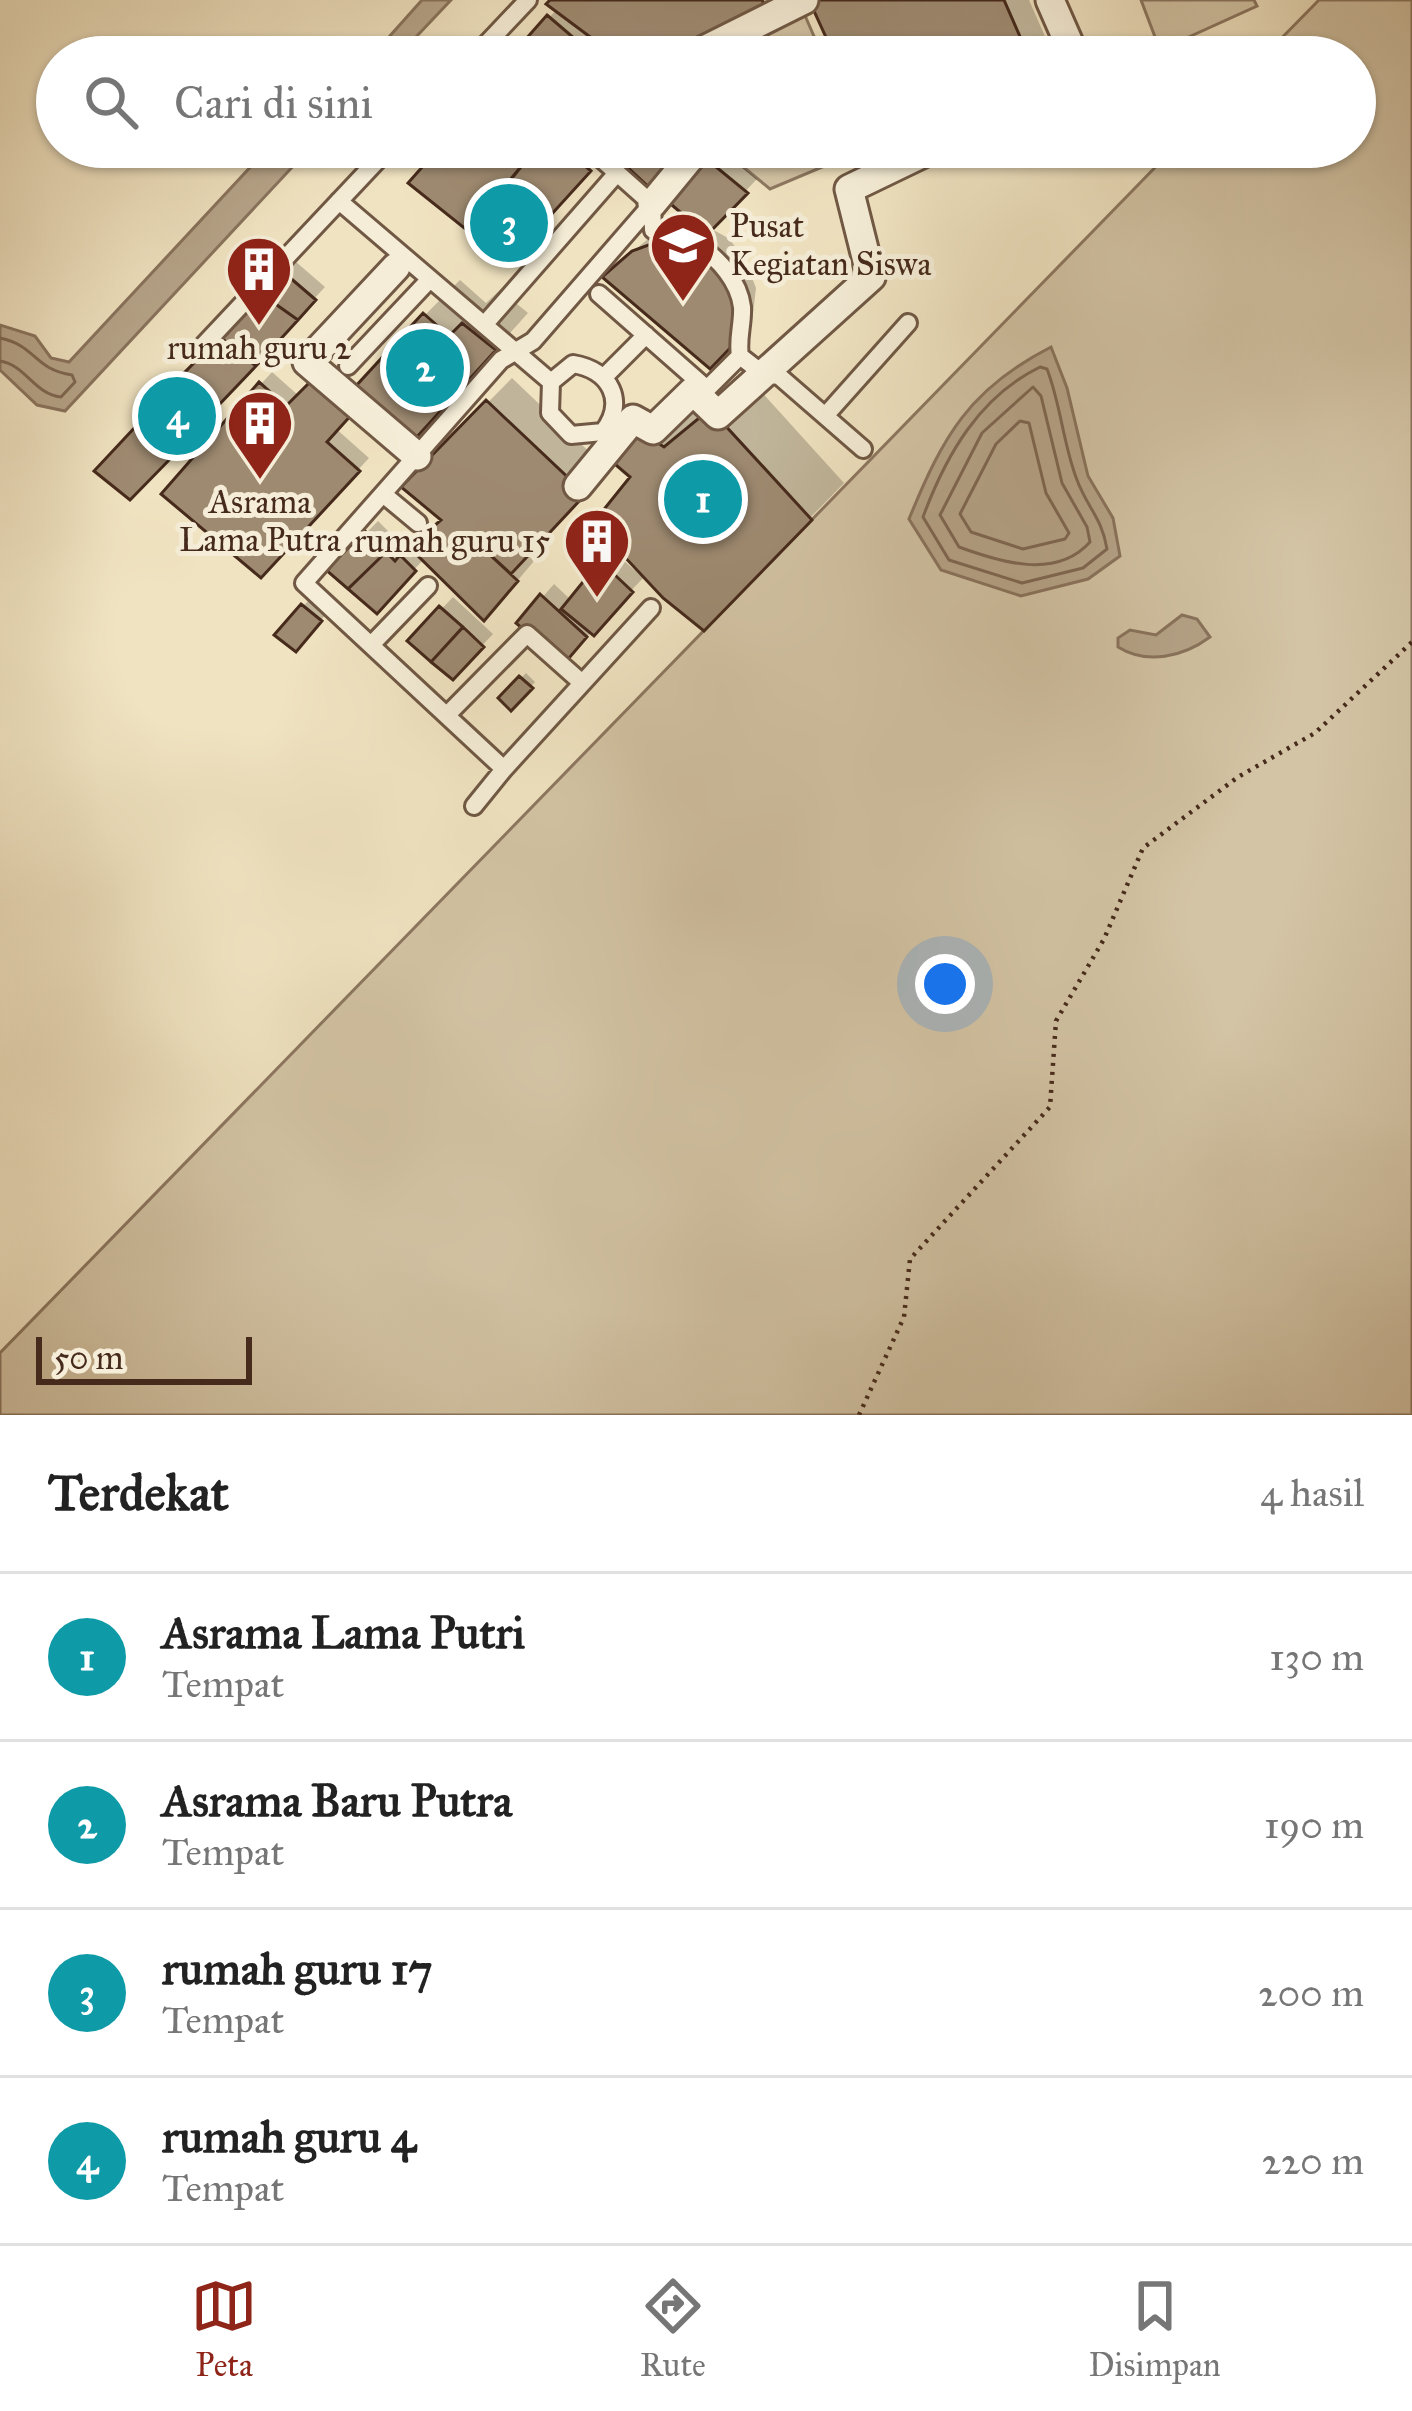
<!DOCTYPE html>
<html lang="id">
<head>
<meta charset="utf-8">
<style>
  :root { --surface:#fff; --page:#f6f6f6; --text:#222; --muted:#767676; --line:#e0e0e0; --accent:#8f2418 }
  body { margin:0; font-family:"IM FELL Great Primer",serif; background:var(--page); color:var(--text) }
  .scale { position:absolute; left:36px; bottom:30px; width:216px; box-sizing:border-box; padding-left:12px; border:6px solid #462a1b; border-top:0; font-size:33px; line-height:42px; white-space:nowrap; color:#462a1b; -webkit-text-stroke:9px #f5edd7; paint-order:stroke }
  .you { position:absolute; left:945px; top:984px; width:42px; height:42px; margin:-30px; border:9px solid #fff; border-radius:50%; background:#1a73e8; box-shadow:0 0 0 18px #1a73e833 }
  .badge { display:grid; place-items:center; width:78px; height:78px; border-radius:50%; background:var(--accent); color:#fff; font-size:39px; font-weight:700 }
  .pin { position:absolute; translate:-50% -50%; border:6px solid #fff; box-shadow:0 3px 12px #0006 }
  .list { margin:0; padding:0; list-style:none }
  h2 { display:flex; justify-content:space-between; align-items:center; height:156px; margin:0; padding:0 48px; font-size:51px }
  h2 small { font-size:39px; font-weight:400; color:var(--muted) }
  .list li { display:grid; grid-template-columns:78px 1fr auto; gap:36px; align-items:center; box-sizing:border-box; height:168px; padding:0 48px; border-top:3px solid var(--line) }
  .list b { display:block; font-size:45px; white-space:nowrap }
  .list p { margin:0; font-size:39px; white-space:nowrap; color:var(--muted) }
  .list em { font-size:39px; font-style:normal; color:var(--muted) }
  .icon { flex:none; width:66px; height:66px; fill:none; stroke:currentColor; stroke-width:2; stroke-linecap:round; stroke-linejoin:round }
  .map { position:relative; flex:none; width:1412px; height:1415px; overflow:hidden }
  .search { position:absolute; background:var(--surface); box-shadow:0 3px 9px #0004; left:36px; right:36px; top:36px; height:132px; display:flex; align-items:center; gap:30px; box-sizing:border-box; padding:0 42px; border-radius:66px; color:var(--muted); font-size:45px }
  .sheet { height:828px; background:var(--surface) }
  nav { display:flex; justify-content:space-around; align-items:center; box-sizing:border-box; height:168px; border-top:3px solid var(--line); background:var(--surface); font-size:33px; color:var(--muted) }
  nav a { display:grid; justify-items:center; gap:6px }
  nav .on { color:var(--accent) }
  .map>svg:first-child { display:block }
</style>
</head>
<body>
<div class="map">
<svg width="1412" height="1415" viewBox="0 0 1412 1415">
  <rect width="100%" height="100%" fill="#f0e3c1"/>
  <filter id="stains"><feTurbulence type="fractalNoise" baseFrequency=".00167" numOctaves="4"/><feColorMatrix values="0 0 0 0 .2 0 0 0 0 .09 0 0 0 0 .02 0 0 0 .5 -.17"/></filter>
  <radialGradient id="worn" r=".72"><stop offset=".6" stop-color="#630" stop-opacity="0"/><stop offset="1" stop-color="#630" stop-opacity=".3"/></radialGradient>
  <path fill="#d3c4a5" stroke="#8c7760" stroke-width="3" d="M1141,0H1254L1257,6L1160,50Z
    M1319,0H1412V1415H0V1353L1175,147H1355V57H1263Z
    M803,11L823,57H707Z
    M719,147H856L858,152L770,189Z"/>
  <path fill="#b6a489" stroke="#89735d" stroke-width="3" d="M422,0H451L397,57H371Z
    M269,147H311L65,411L37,405L0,370V325L35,336L51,358L69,362Z
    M1051,347L1067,388L1088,476L1113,518L1120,556L1088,579L1021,596L941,570L909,519C943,436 969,389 1051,347Z
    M1182,615L1197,619L1210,637C1183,657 1147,665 1118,647V638L1130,630L1156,635Z"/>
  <path fill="#0003" d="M554,0H769L655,57H514L557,9Z
    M813,0H1029L1054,57H838Z
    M444,147H588L600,158L521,248L477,218Z
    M718,147L757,179L710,228L728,238L744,257L756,288L752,322L710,365L624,259L654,234L683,223H698L706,159Z
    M879,147H898L882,155Z
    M295,261L325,287L130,496L98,470Z
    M460,280L486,303L500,290L528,313L450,400L425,315Z
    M272,372L369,458L273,562L261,384Z
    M747,376L844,483L704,627L646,575L576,648L520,623L554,584L572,601L614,552L640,575L643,572L634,477L678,399L701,414Z
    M512,378L601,463L526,554L534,561L502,599L425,558L377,609L330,570L378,521L408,551L413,545L419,551L444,519L405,487Z
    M314,595L331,608L307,637L303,606Z
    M453,597L493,634L453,676L411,641Z
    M526,673L535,682L511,707L502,698Z"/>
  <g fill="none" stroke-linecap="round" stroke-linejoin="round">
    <path stroke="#7e6752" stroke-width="3" d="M0,338C37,346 33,369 72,375L75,382L61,397C34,394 26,365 0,361
      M1040,367L1047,369C1061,405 1063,444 1077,480C1087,507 1102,518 1107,549L1083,568L1022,583L949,560L923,517C946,455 979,397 1040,367Z
      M1033,387L1041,396L1062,483L1087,527L1090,542C1056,580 1000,562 959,547L940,515L982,433Z
      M1020,421L1029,423L1046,493L1069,533L1065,539L1023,549L971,532L960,514L996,444Z"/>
  </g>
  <path fill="#9e8a71" stroke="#462a1b" stroke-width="3" d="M550,0H762L766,8L662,57H617L546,4Z
    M809,0H1004L1029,57H835Z
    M547,15L595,56L594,57H510Z
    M440,147H537L468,231L408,183Z
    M537,147H563L591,171L550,216L508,183Z
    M611,147H689L652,190L609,150Z
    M704,157L748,193L707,235L666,200Z
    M508,183L550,216L509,263L468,231Z
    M662,240L710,255L739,308L735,343L710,369L602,277L632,251Z
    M281,270L316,300L298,320L260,293Z
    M260,293L298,320L256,366L220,337Z
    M423,313L449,336L462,323L496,350L415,439L355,387Z
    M220,337L256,366L215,409L178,379Z
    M314,378L354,412L327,442L360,471L261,578L161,494L259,382L286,406Z
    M178,379L215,409L175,454L138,424Z
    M486,400L578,487L583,497L511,574L475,541L455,560L426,533L441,520L401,487Z
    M710,409L812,520L704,631L663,598L593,523L630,477L610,460L641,432L664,447Z
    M138,424L175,454L130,500L94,471Z
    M365,531L386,552L348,589L326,570Z
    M426,533L455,560L475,541L518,581L484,621L414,552Z
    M386,552L395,561L400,555L416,571L377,614L348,589Z
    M600,561L633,592L594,636L561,609Z
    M540,594L587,637L564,664L516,623Z
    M301,604L322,621L296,652L274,635Z
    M439,606L463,627L431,662L407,641Z
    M463,627L484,647L453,680L431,662Z
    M519,676L533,688L511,711L498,698Z"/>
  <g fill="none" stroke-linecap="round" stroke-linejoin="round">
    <defs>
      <path id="service" d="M474,57L528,0
        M588,147L652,204L653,230C667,241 682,238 698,246C719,258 739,282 742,307C743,324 737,339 740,356L763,374L779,376L863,449
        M339,201L551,382
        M599,294L707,389L740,356
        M484,325L617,173
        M199,350L390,147
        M573,364C610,370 627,401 603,432L571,435L550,413L551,382Z
        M348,366L430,279
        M605,376L646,335
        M825,416L908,323
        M383,494L418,523
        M651,608L504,769L304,583L501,360L533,341L652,204
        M371,645L428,586
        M447,715L527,634L581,682
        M474,806L504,769"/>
      <path id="pedestrian" d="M1050,0L1075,57
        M690,57L804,0
        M652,204L699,147
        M396,267L307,362L417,456
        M578,486L633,419L653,430L693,391L718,415L871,277L849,189L936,147"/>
    </defs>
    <use href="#service" stroke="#705844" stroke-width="22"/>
    <use href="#pedestrian" stroke="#705844" stroke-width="33"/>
    <path stroke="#462a1b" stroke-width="4.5" stroke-dasharray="3 6" stroke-linecap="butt" d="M859,1415L904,1317L910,1259L1050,1107L1056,1021L1104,939L1143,848L1238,777L1315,733L1412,642"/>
    <use href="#service" stroke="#f5edd7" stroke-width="16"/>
    <use href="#pedestrian" stroke="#f5edd7" stroke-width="27"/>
  </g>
  <defs>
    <symbol id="school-pin" viewBox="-11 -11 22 30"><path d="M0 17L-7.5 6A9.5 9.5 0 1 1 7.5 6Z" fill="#8f2418" stroke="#f5edd7"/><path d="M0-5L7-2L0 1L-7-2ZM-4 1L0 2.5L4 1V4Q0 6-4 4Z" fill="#fff"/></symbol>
    <symbol id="building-pin" viewBox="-11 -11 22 30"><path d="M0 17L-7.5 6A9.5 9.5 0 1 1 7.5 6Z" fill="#8f2418" stroke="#f5edd7"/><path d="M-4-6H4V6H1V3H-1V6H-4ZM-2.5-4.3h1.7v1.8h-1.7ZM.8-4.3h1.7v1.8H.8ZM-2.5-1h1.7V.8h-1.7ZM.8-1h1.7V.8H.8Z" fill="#fff"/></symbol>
  </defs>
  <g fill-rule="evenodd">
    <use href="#school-pin" x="645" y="207" width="76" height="104"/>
    <use href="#building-pin" x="221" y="231" width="76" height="104"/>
    <use href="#building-pin" x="222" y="385" width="76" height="104"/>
    <use href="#building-pin" x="559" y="503" width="76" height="104"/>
  </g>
  <g text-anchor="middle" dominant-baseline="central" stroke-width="10" stroke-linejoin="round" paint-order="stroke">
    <g font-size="33" fill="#462a1b" stroke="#f5edd7">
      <text x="730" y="226" text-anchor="start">Pusat<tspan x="730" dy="38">Kegiatan Siswa</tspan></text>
      <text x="259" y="348">rumah guru 2</text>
      <text x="260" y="502">Asrama<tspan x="260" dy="38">Lama Putra</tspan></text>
      <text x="550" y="541" text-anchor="end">rumah guru 15</text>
    </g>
  </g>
  <rect width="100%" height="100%" filter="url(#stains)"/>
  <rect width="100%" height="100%" fill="url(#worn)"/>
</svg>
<div class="scale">50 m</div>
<div class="you"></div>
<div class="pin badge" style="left:703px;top:499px;background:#0f9aa8">1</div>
<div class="pin badge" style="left:425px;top:368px;background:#0f9aa8">2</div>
<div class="pin badge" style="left:509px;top:223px;background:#0f9aa8">3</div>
<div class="pin badge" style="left:177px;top:416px;background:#0f9aa8">4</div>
<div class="search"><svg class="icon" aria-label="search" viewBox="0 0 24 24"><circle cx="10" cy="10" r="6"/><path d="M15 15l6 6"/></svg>Cari di sini</div>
</div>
<section class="sheet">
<h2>Terdekat<small>4 hasil</small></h2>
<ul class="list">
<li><span class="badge" style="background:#0f9aa8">1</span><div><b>Asrama Lama Putri</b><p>Tempat</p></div><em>130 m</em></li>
<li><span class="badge" style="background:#0f9aa8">2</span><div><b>Asrama Baru Putra</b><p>Tempat</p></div><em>190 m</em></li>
<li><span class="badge" style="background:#0f9aa8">3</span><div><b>rumah guru 17</b><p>Tempat</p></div><em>200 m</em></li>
<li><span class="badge" style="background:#0f9aa8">4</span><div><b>rumah guru 4</b><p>Tempat</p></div><em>220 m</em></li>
</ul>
</section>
<nav>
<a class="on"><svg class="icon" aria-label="map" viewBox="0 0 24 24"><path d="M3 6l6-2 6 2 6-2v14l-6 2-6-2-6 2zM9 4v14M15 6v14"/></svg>Peta</a>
<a><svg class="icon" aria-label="directions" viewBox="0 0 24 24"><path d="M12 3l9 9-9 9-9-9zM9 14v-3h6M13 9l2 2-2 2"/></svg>Rute</a>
<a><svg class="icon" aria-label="saved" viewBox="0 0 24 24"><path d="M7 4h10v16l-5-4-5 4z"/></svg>Disimpan</a>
</nav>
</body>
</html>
